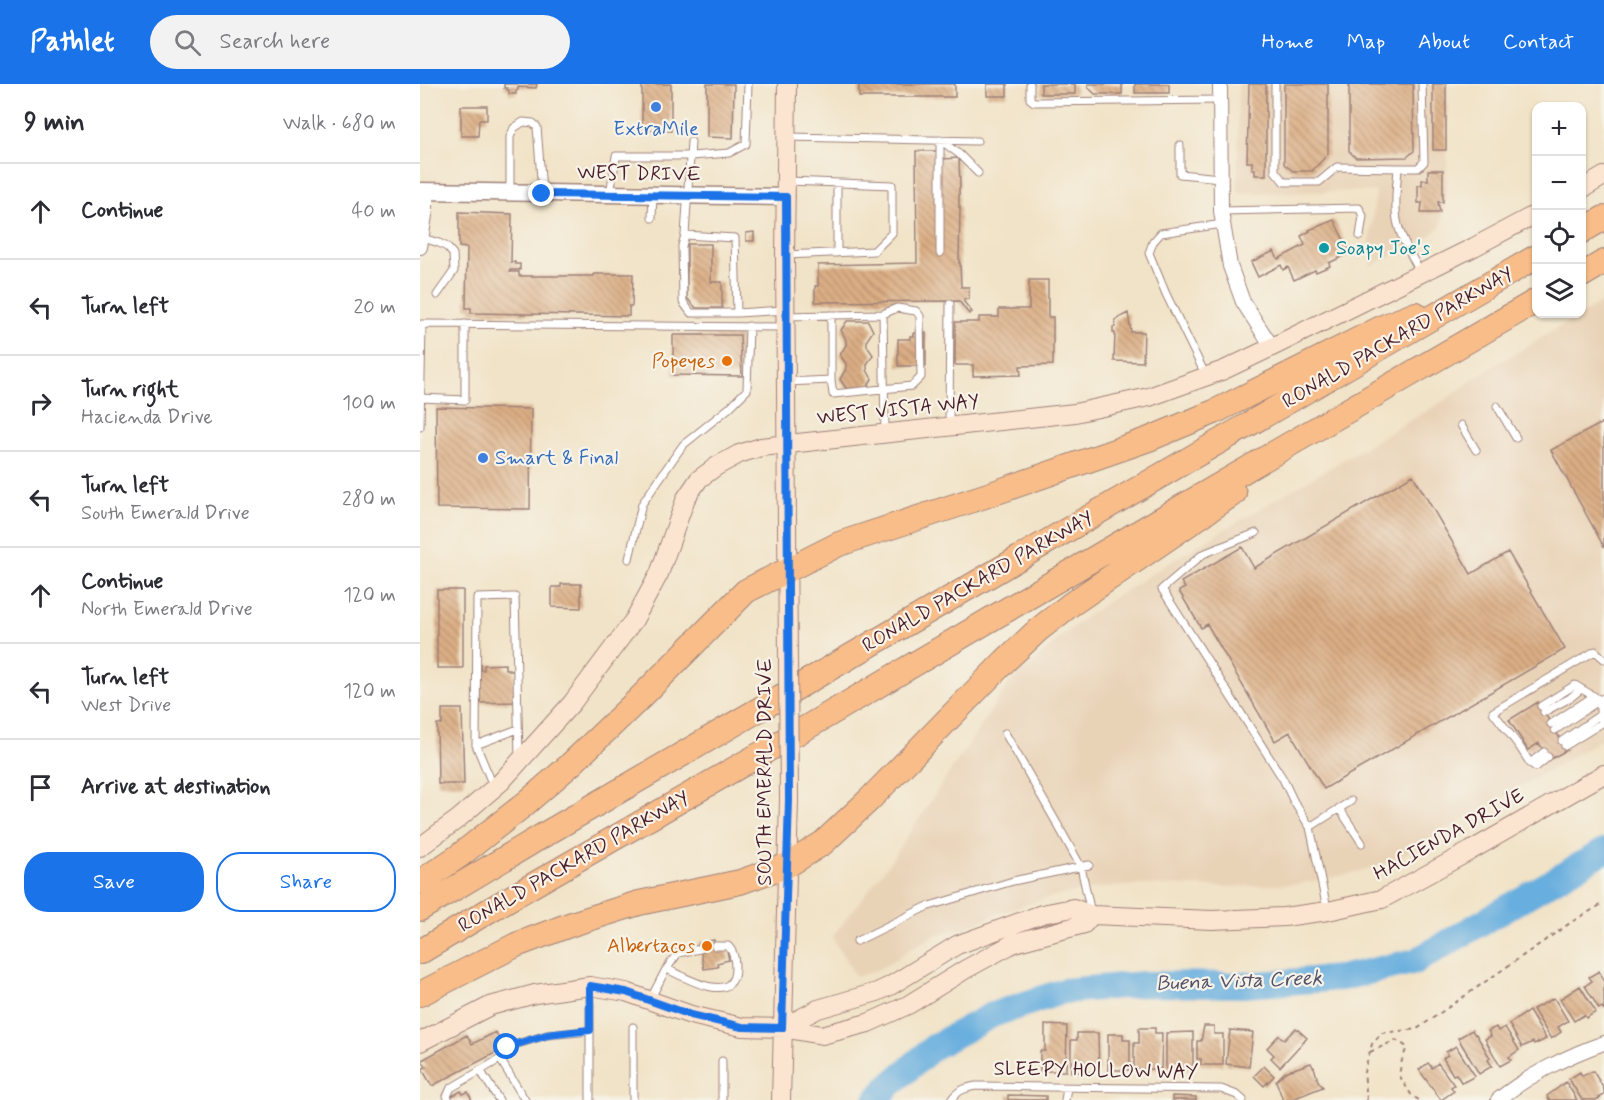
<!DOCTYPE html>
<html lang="en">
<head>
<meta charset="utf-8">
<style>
  :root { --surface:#fff; --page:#f2f2f3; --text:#2b2b33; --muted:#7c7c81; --line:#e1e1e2; --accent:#1a73e8 }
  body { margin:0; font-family:Mynerve,sans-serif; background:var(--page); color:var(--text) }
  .controls { position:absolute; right:18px; top:18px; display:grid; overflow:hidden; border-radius:12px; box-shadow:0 2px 4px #0004 }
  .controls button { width:54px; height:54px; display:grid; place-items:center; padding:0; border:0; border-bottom:2px solid var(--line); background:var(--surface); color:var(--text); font:30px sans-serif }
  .stop { position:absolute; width:18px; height:18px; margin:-14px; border:4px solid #1a73e8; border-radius:50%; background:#fff }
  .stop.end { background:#1a73e8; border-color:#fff; box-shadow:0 2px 6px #0008 }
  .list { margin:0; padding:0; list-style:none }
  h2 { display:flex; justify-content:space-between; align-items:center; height:78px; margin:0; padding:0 24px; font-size:26px }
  h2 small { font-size:20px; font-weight:400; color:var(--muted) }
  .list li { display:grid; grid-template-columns:39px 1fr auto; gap:18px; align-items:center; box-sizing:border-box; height:96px; padding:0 24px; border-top:2px solid var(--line) }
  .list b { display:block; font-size:22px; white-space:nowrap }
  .list p { margin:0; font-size:20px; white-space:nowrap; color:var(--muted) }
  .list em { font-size:20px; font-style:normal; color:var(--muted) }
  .actions { display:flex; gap:12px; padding:18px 24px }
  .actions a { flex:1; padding:14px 0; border:2px solid var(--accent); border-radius:24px; text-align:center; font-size:21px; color:var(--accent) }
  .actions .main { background:var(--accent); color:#fff }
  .icon { flex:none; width:33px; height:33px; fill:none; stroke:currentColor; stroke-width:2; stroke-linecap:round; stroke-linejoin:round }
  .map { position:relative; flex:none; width:1184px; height:1016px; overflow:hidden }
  header { display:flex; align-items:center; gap:36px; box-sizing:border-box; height:84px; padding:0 30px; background:var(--accent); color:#fff }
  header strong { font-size:28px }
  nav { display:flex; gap:33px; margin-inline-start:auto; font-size:21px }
  .search { width:420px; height:54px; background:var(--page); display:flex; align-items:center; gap:15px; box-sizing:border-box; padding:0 21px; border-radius:33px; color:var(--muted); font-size:22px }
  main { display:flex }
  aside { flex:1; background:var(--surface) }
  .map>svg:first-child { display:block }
</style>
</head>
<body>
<header>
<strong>Pathlet</strong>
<div class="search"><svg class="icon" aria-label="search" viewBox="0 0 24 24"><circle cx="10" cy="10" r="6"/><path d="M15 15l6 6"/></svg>Search here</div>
<nav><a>Home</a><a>Map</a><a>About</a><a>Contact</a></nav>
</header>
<main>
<aside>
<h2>9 min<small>Walk · 680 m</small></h2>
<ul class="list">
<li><svg class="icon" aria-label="ahead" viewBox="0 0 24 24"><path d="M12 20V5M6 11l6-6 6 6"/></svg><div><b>Continue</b></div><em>40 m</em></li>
<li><svg class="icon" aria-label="left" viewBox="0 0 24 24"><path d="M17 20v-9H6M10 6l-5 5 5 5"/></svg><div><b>Turn left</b></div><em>20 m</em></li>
<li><svg class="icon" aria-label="right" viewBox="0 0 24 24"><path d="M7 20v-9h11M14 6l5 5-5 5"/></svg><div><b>Turn right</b><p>Hacienda Drive</p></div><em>100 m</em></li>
<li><svg class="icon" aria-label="left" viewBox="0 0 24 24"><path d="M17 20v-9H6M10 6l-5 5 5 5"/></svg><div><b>Turn left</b><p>South Emerald Drive</p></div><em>280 m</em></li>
<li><svg class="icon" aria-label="ahead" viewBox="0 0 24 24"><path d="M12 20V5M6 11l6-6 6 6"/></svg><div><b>Continue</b><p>North Emerald Drive</p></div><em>120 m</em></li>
<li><svg class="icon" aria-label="left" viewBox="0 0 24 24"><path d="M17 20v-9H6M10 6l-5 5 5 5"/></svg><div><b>Turn left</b><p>West Drive</p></div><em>120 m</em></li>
<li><svg class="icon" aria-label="arrive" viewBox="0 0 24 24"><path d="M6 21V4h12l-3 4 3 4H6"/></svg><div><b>Arrive at destination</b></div></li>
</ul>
<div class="actions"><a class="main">Save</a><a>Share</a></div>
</aside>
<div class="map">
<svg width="1184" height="1016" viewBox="0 0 1184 1016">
  <defs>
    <pattern id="building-back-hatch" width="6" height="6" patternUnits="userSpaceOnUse" patternTransform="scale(1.5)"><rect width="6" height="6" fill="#dcaf85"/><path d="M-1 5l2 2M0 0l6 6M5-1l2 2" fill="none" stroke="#b48e6d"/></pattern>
  </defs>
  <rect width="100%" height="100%" fill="#f7f3e8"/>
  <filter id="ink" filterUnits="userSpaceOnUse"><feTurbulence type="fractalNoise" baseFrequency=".0167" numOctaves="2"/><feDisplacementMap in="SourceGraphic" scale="12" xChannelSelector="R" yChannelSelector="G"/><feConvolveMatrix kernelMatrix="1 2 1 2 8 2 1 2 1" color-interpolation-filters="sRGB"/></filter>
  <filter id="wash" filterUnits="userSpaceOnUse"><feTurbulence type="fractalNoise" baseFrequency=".008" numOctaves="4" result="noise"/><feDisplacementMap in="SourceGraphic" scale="24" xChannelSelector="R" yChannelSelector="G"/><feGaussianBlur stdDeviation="1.35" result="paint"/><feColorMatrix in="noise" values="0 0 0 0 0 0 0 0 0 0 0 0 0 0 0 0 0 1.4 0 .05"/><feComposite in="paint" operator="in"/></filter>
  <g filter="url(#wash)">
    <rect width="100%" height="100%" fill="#f1e3c7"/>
    <path fill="#e9d3b7" d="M818,0H1027V101L1021,142L1010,152L951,182L949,162L956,107L818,109Z
      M1184,217V654L985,770L958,782L925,791L877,800L811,803L720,801L679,804L626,814L580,829L539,846L516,850L492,864L470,879L455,887L436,893L412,853L468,781L590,598L650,545L686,519L773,464L1027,315L1062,289Z"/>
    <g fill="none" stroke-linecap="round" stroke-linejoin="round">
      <path stroke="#68aede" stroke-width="26" d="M456,1016L470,1001L515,962L572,931L644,907L724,900L824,901L921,894L996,877L1184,767"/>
    </g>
    <g id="blocks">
      <path fill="url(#building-back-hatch)" d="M84,0H117L116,4L98,3V6H96V10H89V6H87V4H84Z
        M222,0H251V47L222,46Z
        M287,0H314L313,54L287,53Z
        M439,0H535V13H439Z
        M567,0H587V12H567Z
        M621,0H655V10H621Z
        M668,0H702V10H675L668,3Z
        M715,0H749V9H715Z
        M829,0H846V91H835V85H832V78H827Z
        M864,0H908V70L892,87H873L864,80Z
        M929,0H993L994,67L987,73L936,74L929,67Z
        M1013,0H1026V66H1013Z
        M41,22H67V36H59L58,52H41Z
        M496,67H523V75L539,74L540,104H539V123H540L539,179H540L541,203H549V215H544V218L552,228L549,230L539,217L395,218V202H398V181L497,179Z
        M1008,86H1023V118H1018L1020,129H1001L1002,119H998V101H1002V96H1008Z
        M39,128L92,130L91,178H95V180H100V186H90V188H99V192H174V190H213L212,222H209V232L51,229V224H46L47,164L39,163Z
        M914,136L930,169L909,179L910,182L896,188L895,186L874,196L868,183L863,186L861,181L838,193L831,178L854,167L858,175L885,161L881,152L890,147L889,146Z
        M334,148V157H326V149Z
        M267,160H291V198H302V224H276L267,214Z
        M609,196H628V233H633V281L600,282L601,291L553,292V281H535V238H559V233H579V225H609Z
        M708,229L711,248H724L723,278L694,277L695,249H693V243H695V236Z
        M427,237H448L453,247L447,256V262L453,271L447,280V286L452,295L446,305L426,304L420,295L426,285V280L420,271L426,261V256L421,246Z
        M494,249H506V282H478V255H490V252H494Z
        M253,251H320L322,292L253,291Z
        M16,323L111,325L110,425L17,424Z
        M1184,338V463L1131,366Z
        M993,391L1051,490L1088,468L1145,565L904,705L870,648L855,657L787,540L781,544L759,507L765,504L761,498L822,463L834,484Z
        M141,500H161V524L132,523V503H141Z
        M17,506H43V584H17Z
        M85,580V585H89V587H94V618L60,619L59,586H64V581Z
        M1118,618L1147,666L1129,676L1119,659L1108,666L1089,636Z
        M22,625H42L44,700H18L17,640H22Z
        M294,856L295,865L306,863L309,876L297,879L298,883L284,885L279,859Z
        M1179,887L1184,896V926L1182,923L1179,925L1165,902L1172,897L1169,893Z
        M1160,902L1176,928L1166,934L1164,931L1154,937L1140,915Z
        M1134,914L1148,937L1138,943L1141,948L1131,955L1113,925Z
        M1109,927L1126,955L1118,959V958L1114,960L1113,958L1102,963L1089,940Z
        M625,941L647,942L646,987H620V967H625Z
        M784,942H794V950H803V981H781V975H777V957H781Z
        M1076,943L1078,947L1085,943L1099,966L1089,973L1091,976L1080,982L1065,955L1071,952L1068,947Z
        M719,944H735V949H742L741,985H714V959H719Z
        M876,944L887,954L860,983L851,974L854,971L847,964L859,951L864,956Z
        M810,946L833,948L829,983L806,980Z
        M1052,946L1055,951L1056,950L1070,974L1068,976L1072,982L1059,990L1038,954Z
        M76,948L83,965L12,1002L2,985L6,983L2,976L47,951L52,960Z
        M773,948V984L746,985V949Z
        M657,949H678L679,988H651V956H657Z
        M688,950H703V956H710V986H688Z
        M1036,962L1055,992L1044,998V997L1041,998L1036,990L1033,991L1023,974L1028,971L1026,968Z
        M891,979L893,983H894L898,997L903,1003L870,1016H863L856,997L865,988Z
        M1008,979L1012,984L1018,979L1034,1001L1031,1003L1034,1007L1021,1016L999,986Z
        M844,982L854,992L844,1002L834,992Z
        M1173,987L1184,1005V1011L1176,1016H1162L1149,995L1160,988L1162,992Z
        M1146,998L1157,1016H1129L1127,1012Z
        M41,1007L43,1010L48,1008L52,1016H32L30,1013Z
        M588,1011L626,1012V1016H588Z
        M752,1012L776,1013V1016H752Z"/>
    </g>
  </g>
  <g filter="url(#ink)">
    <use href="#blocks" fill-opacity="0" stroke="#9e8179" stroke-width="1.5"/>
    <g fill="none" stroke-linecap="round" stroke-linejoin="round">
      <defs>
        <path id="service" d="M610,0V15L614,18L800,16
          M855,0V87L864,98H899L917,83L978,84
          M368,53L557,57
          M520,56V169
          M520,56L539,70L558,89
          M271,58L265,151L315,154L317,229L365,226
          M760,61V90L800,94
          M417,99V169
          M90,109V53L94,44L103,38L113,39L117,43L122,107
          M190,110L196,72H271L309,69L326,60L328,0
          M801,127L939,124L943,132L940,152
          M232,134L233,111
          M265,151L262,162L263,218L271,229H317
          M3,154L19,159L27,163L33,170L34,187L17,211
          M366,171L454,167L472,149V101L368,97
          M1000,188C992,172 980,154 977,136C974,119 977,100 978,84H998L1004,78L1002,0
          M366,232L463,230L465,347
          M786,292L746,210L729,169L733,158L741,149L803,140
          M411,296L413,310L492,302L501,293L500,232L496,227L477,224L463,230
          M367,298L411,296V231
          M1,314L45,316V240
          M1077,322L1096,354
          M529,340L530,220
          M1041,341L1056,366
          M0,343L2,240L364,243
          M836,449L783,470L742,505L863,695L874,718L890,743L907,825
          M209,475L222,420L251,378L263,361L309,324L327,306L329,242
          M1121,622L1155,601L1180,616
          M1124,628L1150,614L1161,605
          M1131,640L1174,612
          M1135,646L1183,614
          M585,649L639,743L661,783L671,829
          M1142,657L1180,631
          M56,661L98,645
          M1145,662L1182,639L1180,631V616
          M1128,673L1116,683L1110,679L1099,662L1073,628L1175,567L1184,575
          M1110,679L1124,668
          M74,704L56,661L57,514L95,513L99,672
          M919,724L942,759
          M890,743L931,717
          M437,857L506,823L593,797L669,781
          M247,885C264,893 315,923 315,884C315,875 314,868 308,862H295
          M231,914L245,887L258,869L280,865
          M213,943V1016
          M87,963L127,951L170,947
          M302,977V1016
          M60,986L79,1016
          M29,1016L27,1012L31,1004L80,975L105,1016
          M170,1016V902
          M531,1016C538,1006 545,1004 556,1002L801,1005L817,1011L823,1016
          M645,1016L647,1004"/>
        <path id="minor" d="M800,0L801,127L810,182L823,218L852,263
          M0,163L6,125V107
          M1078,1016C1107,992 1149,971 1184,959"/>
        <path id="tertiary" d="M0,107L366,113"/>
        <path id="secondary" d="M367,0L365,172L368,575
          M1162,105L1184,92
          M0,763L38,735L81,698L152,619L214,536L239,490L266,414L279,395L297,382L319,370L341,363L655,329L729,313L804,286L852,263L1054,163L1116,130
          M362,944L398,925L457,908L470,902L537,861L622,830L653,824L672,831L792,836L864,833L908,827L962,815L1050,767L1184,690
          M0,958L70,922L115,910L170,902L206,908L271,931L322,943L362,944L402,951L448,939L488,921L546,885L594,859L664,840L672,831
          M361,1016L369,716"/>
        <path id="motorway" d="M1162,147L1184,134
          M1162,191L1184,178
          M0,798L39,772L105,720L150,681L222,612L326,507L419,460L574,409L729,355L794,328L965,242L996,230
          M0,825L127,749L1116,173
          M0,868L68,827L389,642L748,431L1116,217
          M0,910L96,861L152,840L219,819L320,798L368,781L403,759L449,716L585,577L618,546L650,521L814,409"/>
      </defs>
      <use href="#service" stroke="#9e8179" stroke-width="9"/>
      <use href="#minor" stroke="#9e8179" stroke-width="16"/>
      <use href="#tertiary" stroke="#9e8179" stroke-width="19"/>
      <use href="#secondary" stroke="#9e8179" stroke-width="20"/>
      <use href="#motorway" stroke="#9e8179" stroke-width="26"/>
      <path stroke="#9e8179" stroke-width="2" stroke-dasharray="4.5 4.5" stroke-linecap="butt" d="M950,968L976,956L987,963L982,976L979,991L992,1012L999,1016
        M947,1016L944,988L952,960L962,949L997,945L1153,837L1184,819"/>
      <use href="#service" stroke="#fff" stroke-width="7"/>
      <use href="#minor" stroke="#fff" stroke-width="14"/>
      <use href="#tertiary" stroke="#fff" stroke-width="16"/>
      <use href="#secondary" stroke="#fce5d0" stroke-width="18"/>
      <use href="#motorway" stroke="#f8bd89" stroke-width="24"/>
      <defs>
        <path id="secondary-bridge" d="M368,575L369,716"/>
      </defs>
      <use href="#secondary-bridge" stroke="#9e8179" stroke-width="20" stroke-linecap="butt"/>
      <use href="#secondary-bridge" stroke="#fce5d0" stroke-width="18"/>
    </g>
  </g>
  <g fill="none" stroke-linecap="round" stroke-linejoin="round" filter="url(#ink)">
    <path stroke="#1a73e8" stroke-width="8" d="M87,963L127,951L170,946V902L206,908L271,931L322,943L362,944L369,716L366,113L122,110"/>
  </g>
  <g fill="#3f7fe0" stroke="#f7f3e8" stroke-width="2">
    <circle cx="236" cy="23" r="6"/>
    <circle cx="63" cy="374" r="6"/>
  </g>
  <circle fill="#0f9aa8" stroke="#f7f3e8" stroke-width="2" cx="904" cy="164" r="6"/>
  <g fill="#e8710a" stroke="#f7f3e8" stroke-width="2">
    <circle cx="307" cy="277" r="6"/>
    <circle cx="287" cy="862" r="6"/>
  </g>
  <g text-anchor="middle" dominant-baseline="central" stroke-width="4.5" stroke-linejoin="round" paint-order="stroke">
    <g font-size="20" fill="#366cbe" stroke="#f7f3e8">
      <text x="236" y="45">ExtraMile</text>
      <text x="75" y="374" text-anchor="start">Smart &amp; Final</text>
    </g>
    <g font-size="20" fill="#4a1f2b" stroke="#f7f3e8">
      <text transform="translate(219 90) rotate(1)">WEST DRIVE</text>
      <text transform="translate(978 254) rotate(-30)">RONALD PACKARD PARKWAY</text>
      <text transform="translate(478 326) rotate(-6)">WEST VISTA WAY</text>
      <text transform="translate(558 498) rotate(-30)">RONALD PACKARD PARKWAY</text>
      <text transform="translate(345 688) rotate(-90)">SOUTH EMERALD DRIVE</text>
      <text transform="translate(1029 751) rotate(-29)">HACIENDA DRIVE</text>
      <text transform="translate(154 778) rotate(-30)">RONALD PACKARD PARKWAY</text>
      <text transform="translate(676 987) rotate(1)">SLEEPY HOLLOW WAY</text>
    </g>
    <g font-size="20" fill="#0d838f" stroke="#f7f3e8" text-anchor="start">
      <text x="916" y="164">Soapy Joe's</text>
    </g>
    <g font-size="20" fill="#c56008" stroke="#f7f3e8" text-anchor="end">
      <text x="295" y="277">Popeyes</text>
      <text x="275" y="862">Albertacos</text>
    </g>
    <g font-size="21" font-style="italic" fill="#54516a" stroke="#f7f3e8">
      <text transform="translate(819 897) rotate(-2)">Buena Vista Creek</text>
    </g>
  </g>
</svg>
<div class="controls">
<button>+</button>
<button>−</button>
<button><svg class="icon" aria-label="locate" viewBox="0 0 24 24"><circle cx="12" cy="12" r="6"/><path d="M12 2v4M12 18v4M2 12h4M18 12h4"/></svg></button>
<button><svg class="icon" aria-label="layers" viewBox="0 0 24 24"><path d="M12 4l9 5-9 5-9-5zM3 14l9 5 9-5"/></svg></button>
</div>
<div class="stop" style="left:87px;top:963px"></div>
<div class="stop end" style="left:122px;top:110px"></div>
</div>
</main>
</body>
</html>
